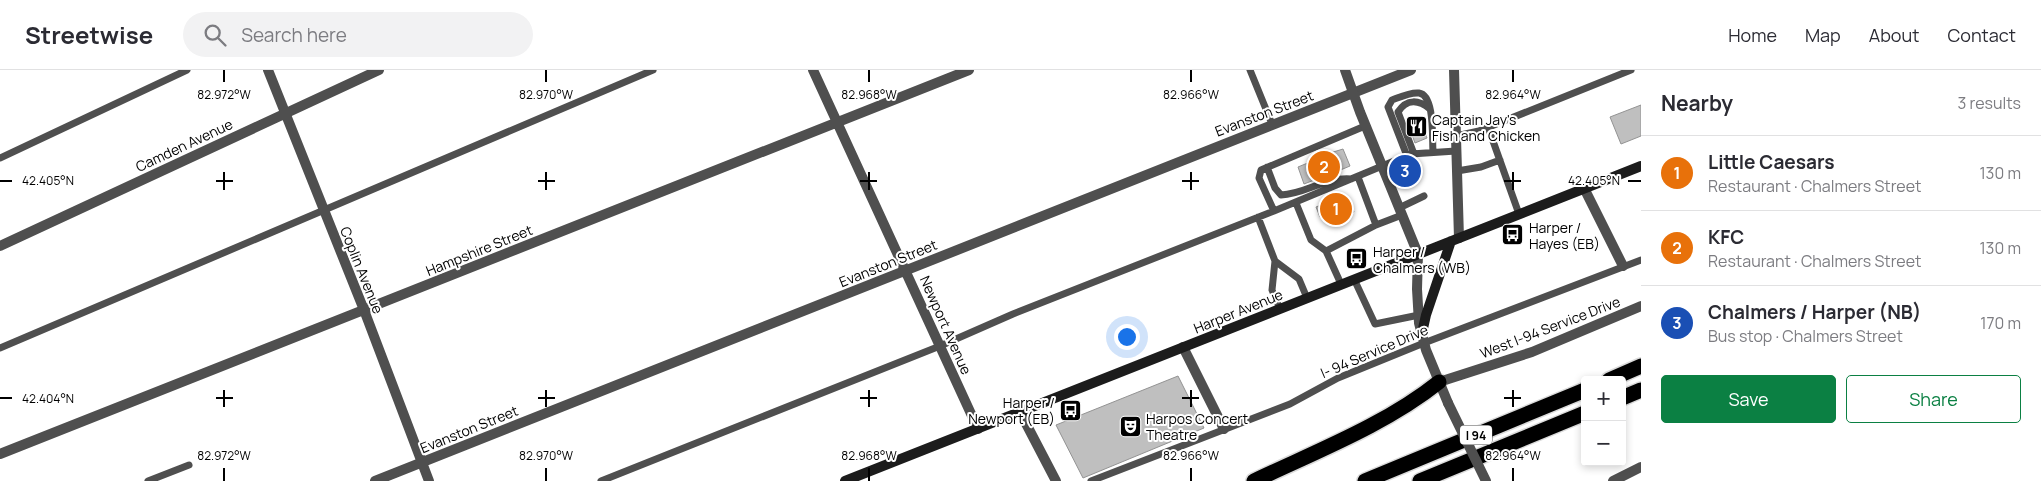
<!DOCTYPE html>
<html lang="en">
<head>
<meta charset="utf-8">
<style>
  :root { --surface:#fff; --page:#f2f2f3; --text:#2b2b33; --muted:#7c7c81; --line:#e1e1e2; --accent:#0b8043 }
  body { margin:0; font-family:Manrope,sans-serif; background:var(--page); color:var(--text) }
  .controls { position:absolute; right:15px; bottom:15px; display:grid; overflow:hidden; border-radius:5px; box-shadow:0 2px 8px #0003 }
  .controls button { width:45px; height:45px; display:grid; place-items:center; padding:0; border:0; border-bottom:1px solid var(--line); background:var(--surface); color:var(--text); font:25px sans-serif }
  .you { position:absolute; left:1126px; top:266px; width:18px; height:18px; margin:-12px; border:4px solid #fff; border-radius:50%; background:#1a73e8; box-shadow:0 0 0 8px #1a73e833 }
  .badge { display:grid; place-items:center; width:32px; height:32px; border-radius:50%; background:var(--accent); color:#fff; font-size:16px; font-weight:700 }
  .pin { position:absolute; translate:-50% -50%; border:2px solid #fff; box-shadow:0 1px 5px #0006 }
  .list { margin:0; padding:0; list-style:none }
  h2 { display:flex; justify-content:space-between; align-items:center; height:65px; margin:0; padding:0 20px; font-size:21px }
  h2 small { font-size:16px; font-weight:400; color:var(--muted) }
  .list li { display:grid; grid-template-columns:32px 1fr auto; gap:15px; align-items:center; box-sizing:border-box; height:75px; padding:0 20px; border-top:1px solid var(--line) }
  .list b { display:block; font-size:19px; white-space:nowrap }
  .list p { margin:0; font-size:16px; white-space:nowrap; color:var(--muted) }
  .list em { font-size:16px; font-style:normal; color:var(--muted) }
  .actions { display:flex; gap:10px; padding:15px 20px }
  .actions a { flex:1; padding:11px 0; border:1px solid var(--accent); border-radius:5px; text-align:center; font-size:18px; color:var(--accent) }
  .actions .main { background:var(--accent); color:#fff }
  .icon { flex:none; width:28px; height:28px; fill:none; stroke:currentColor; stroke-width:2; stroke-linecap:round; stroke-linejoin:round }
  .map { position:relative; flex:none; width:1641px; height:411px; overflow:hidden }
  header { display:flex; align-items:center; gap:30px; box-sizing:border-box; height:70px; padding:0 25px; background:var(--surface); border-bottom:1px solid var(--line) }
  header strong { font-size:24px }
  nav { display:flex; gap:28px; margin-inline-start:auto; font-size:18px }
  .search { width:350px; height:45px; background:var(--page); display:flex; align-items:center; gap:12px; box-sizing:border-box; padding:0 18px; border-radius:28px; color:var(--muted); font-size:19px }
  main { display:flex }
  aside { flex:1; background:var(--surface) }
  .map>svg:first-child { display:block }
</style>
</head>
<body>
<header>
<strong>Streetwise</strong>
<div class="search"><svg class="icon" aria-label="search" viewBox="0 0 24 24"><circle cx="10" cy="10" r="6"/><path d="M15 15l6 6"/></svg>Search here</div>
<nav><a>Home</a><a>Map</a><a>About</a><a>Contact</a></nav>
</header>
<main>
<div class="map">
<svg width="1641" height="411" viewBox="0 0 1641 411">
  <rect width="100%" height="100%" fill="#fff"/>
  <path fill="#bfbfbf" stroke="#939393" d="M1641,35V66L1621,74L1610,47Z
    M1418,47L1427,68L1415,73L1407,51Z
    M1343,79L1350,96L1338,101L1339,103L1336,105L1322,107L1304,114L1298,97L1315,90L1314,88Z
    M1346,125L1354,142L1328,153L1325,146L1320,147L1316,137Z
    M1178,306L1204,358L1083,408L1056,355Z"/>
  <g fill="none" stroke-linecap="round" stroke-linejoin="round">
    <defs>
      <path id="motorway" d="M1609,310L1641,296
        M1622,328L1641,320
        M1254,411C1317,381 1385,355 1439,312
        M1365,411L1585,320
        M1420,411L1585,343"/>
    </defs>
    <use href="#motorway" stroke="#dbdbdb" stroke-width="18"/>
    <path stroke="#4f4f4f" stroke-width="7" d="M1250,0L1272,54
      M1488,57L1519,144
      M1456,66L1479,61L1631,0
      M1414,84L1398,42C1407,28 1419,30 1430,39
      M1407,86L1388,37L1392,30C1400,27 1410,22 1419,23C1435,25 1432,69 1433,82
      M0,88L187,0
      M1267,97L1275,118L1281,125C1306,124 1324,107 1351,109
      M1457,101L1481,97L1500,90
      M1296,133L1311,170L1326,181
      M1399,138L1424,126
      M1274,141L1259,108L1261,100L1365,56
      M1258,147L1275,191L1272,220L1280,239
      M1376,155L1402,145
      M1275,191L1299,209L1307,228
      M1354,209L1375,254L1419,245
      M1341,214L1326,181L1376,155L1358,107
      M0,278L653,0
      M148,411L189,395
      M601,411L940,276L1013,244L1274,141L1411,84L1456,81
      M1091,411L1290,334L1338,308L1424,273L1641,190"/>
    <path stroke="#4f4f4f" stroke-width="10" d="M268,0L364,240L429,411
      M813,0L978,359
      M1584,118L1623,196
      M0,176L379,0
      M1183,277L1224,359
      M1020,342L1056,411
      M0,384L969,0
      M375,411L1411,0"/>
    <path stroke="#4f4f4f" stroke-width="10" d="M1345,0L1360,42L1418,184L1417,219L1419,253L1426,280L1448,333
      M1454,0L1459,168
      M1439,312L1532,282L1641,236
      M1613,411L1641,397"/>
    <path stroke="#1c1c1c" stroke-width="10" d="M1422,263L1426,245L1451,171
      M845,411L1641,96"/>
    <use href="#motorway" stroke="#000" stroke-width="15"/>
    <path stroke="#4f4f4f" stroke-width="10" d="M1448,333L1486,411"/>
  </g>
  <path fill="none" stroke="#000" stroke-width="2" d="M224,0V12M546,0V12M869,0V12M1191,0V12M1513,0V12M224,102V120M546,102V120M869,102V120M1191,102V120M1513,102V120M0,111H12M216,111H233M538,111H555M860,111H877M1182,111H1199M1504,111H1521M1628,111H1641M224,320V337M546,320V337M869,320V337M1191,320V337M1513,320V337M0,328H12M216,328H233M538,328H555M860,328H877M1182,328H1199M1504,328H1521M224,398V411M546,398V411M869,398V411M1191,398V411M1513,398V411"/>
  <defs>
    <symbol id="restaurant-square" viewBox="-11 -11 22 22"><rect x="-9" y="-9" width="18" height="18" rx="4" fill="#000" stroke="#fff"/><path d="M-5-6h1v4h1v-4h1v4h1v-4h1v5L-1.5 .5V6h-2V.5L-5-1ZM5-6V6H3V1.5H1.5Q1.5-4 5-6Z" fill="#fff"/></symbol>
    <symbol id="bus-square" viewBox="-11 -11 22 22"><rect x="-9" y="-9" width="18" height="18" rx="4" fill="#000" stroke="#fff"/><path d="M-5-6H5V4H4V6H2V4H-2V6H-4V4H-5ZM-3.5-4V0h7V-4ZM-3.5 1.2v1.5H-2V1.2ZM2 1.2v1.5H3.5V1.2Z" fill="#fff"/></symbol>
    <symbol id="theatre-square" viewBox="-11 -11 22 22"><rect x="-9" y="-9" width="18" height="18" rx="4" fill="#000" stroke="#fff"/><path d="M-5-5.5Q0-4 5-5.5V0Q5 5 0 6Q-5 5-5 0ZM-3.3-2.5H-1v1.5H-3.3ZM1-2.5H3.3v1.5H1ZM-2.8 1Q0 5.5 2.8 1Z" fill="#fff"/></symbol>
  </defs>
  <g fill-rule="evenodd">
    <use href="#restaurant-square" x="1404" y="44" width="25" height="25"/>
    <use href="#bus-square" x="1500" y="152" width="25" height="25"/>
    <use href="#bus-square" x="1344" y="176" width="25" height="25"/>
    <use href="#bus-square" x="1058" y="328" width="25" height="25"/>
    <use href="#theatre-square" x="1118" y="344" width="25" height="25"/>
  </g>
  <g text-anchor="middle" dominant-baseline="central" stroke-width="4" stroke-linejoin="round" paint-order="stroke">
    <rect fill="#fff" stroke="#4c4c4c" stroke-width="1" x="1460" y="355.5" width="32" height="19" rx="4"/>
    <g font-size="12" font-weight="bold" fill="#000">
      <text x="1476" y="365">I 94</text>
    </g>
    <g font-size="14" fill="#000" stroke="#fff">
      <text transform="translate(1264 43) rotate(-21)">Evanston Street</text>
      <text transform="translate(184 75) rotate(-25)">Camden Avenue</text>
      <text transform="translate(479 180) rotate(-22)">Hampshire Street</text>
      <text transform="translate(888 193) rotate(-22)">Evanston Street</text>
      <text transform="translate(362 200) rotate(68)">Coplin Avenue</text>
      <text transform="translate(1238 241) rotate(-22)">Harper Avenue</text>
      <text transform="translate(946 255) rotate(66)">Newport Avenue</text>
      <text transform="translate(1550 257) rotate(-21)">West I-94 Service Drive</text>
      <text transform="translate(1374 281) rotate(-23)">I- 94 Service Drive</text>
      <text transform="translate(469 359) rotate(-22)">Evanston Street</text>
    </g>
    <g font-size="14" fill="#000" stroke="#fff" text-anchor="start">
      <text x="1432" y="49">Captain Jay's<tspan x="1432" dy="16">Fish and Chicken</tspan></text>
      <text x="1529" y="157">Harper /<tspan x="1529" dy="16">Hayes (EB)</tspan></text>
      <text x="1373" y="181">Harper /<tspan x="1373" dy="16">Chalmers (WB)</tspan></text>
      <text x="1055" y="332" text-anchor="end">Harper /<tspan x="1055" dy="16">Newport (EB)</tspan></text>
      <text x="1146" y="348">Harpos Concert<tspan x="1146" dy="16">Theatre</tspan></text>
    </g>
  </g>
  <g font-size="12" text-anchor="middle" fill="#000" stroke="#fff" stroke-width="4" stroke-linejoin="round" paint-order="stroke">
    <text x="224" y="29">82.972°W</text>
    <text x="546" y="29">82.970°W</text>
    <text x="869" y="29">82.968°W</text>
    <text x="1191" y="29">82.966°W</text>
    <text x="1513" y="29">82.964°W</text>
    <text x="48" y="115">42.405°N</text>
    <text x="1594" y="115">42.405°N</text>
    <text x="48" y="333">42.404°N</text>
    <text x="224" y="390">82.972°W</text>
    <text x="546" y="390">82.970°W</text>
    <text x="869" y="390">82.968°W</text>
    <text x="1191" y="390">82.966°W</text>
    <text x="1513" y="390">82.964°W</text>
  </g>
</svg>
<div class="controls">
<button>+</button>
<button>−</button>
</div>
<div class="you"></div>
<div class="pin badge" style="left:1336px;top:139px;background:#e8710a">1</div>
<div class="pin badge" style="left:1324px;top:97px;background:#e8710a">2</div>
<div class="pin badge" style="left:1405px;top:101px;background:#1a4fb4">3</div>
</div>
<aside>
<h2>Nearby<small>3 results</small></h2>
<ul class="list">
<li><span class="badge" style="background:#e8710a">1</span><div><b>Little Caesars</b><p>Restaurant · Chalmers Street</p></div><em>130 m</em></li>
<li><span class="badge" style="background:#e8710a">2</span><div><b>KFC</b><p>Restaurant · Chalmers Street</p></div><em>130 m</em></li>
<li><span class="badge" style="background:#1a4fb4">3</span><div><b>Chalmers / Harper (NB)</b><p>Bus stop · Chalmers Street</p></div><em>170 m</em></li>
</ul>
<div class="actions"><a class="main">Save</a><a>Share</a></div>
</aside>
</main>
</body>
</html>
